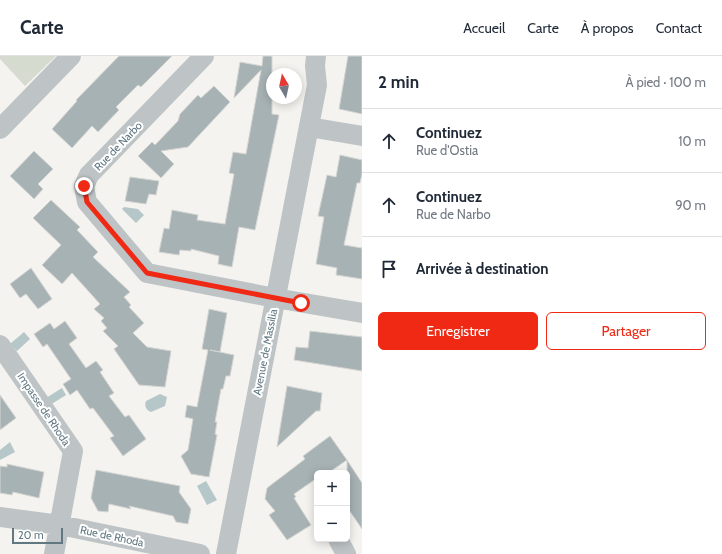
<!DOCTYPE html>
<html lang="fr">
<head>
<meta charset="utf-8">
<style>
  :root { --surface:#fff; --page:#f6f6f7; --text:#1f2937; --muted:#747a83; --line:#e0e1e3; --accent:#ef2914 }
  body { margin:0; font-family:Cabin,sans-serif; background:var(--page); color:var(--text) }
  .controls { position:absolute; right:12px; bottom:12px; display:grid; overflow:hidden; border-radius:6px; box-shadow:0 2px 10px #0003 }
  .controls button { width:36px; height:36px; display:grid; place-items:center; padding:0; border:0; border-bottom:1px solid var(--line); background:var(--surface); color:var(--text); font:20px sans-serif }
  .compass { position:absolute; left:266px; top:12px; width:36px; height:36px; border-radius:50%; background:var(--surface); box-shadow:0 2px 10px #0003; rotate:351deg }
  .scale { position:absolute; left:12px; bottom:10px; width:51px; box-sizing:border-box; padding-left:4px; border:2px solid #617882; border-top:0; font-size:11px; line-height:14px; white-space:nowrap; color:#617882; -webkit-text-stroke:3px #fff; paint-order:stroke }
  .stop { position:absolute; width:12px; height:12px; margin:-9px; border:3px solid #ef2914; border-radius:50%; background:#fff }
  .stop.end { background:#ef2914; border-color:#fff; box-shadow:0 1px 4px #0008 }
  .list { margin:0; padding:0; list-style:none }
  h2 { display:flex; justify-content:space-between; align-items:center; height:52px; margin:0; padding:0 16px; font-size:17px }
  h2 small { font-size:13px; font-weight:400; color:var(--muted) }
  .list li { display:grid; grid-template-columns:26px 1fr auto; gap:12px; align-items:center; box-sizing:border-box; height:64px; padding:0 16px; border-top:1px solid var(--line) }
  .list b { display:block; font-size:15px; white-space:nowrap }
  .list p { margin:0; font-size:13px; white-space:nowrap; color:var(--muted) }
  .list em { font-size:13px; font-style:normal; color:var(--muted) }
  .actions { display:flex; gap:8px; padding:12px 16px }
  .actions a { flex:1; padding:9px 0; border:1px solid var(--accent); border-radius:6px; text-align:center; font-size:14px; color:var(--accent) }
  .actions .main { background:var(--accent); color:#fff }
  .icon { flex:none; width:22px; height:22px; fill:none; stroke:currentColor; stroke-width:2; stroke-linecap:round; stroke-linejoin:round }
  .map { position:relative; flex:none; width:362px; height:498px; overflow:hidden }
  header { display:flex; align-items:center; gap:24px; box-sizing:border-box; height:56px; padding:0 20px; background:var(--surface); border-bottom:1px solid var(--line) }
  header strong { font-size:19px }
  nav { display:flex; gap:22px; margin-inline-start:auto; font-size:14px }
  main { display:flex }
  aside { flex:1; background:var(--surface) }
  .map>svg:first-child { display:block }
</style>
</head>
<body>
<header>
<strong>Carte</strong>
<nav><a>Accueil</a><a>Carte</a><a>À propos</a><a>Contact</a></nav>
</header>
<main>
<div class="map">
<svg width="362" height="498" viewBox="0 0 362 498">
  <rect width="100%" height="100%" fill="#f4f3ef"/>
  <path fill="#d6dbd0" d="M0,0H56L25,30L0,3Z"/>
  <path fill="#b6c7c9" d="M124,151L138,153L144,159L136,167L122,153Z
    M24,276L30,283L17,295L10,288Z
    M62,332L66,339L50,349L46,342Z
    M160,338L167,341L165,350L151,356C146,354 144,350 146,345Z
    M10,386L15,396L0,404V394Z
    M206,425L217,444L207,449L197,430Z"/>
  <path fill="#a7b2b5" stroke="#d5d5d2" d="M119,0H172L141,31L138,29L116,51L119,54L98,76L92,70L72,92L52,73L77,45L76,44Z
    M263,0H272V58L279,59L255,174L239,171L232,211L218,208L219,200L191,193V195L180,194L179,199L159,196L164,172L169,173L172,154L198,159L197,164L225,168L234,118L229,117L233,96L246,98L261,14L234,42L240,6L262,10Z
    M348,0H362V58L339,53Z
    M214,30L230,46L188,91L161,95L174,108L161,122L138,100L152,86L155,89L178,65L180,58L198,39L201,42Z
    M34,95L53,113L38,128L43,133L34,143L10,120Z
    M340,99L362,104V118L360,127H357L344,189L362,192V223L336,219L337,212L316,208L324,161L318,160L327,119L336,121Z
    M130,121L159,125L156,139L149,138L146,148L125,145Z
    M51,144L80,171L77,174L98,196L93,201L130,236L124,241L131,249L129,251L144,267L133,277L147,291L171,295L165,331L139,329L114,293L118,290L103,275L107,272L101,265L104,262L94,253L100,248L72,217L62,228L42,209L61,189L33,162Z
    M31,212L52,243L38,253L26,238L20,242L10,228Z
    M209,253L227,257L220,296L210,294L234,299L230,320H226L223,333H221L215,366H217L215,378L217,379L209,421L191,418L181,400L188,394L193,363L185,361L187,349L197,351L208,294L202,293Z
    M65,265L77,282L69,288L86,312L96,305L103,314L100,316L114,337L109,340L125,361L129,359L146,383L123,400L110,382L114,380L93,352L90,353L77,334L70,339L63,328L71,323L47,288L43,291L34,278L50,267L54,273Z
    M310,275L362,281V315L294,304L296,291L308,292Z
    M287,330L322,337L320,355H316L277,391Z
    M0,339L16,362L0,374Z
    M330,380L347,404L328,417H317V422L294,438L296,441L294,442L311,469L287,484L269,459L275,455L265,443L267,432L305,403L303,400Z
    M347,404L362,427V473L347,451Z
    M7,408L44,416L39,442L13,436L12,439L0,437V410L7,411Z
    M96,414L180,430L179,436L191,453L188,468L176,466L173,460L129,450L131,453L109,448L108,456L98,455L91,442Z"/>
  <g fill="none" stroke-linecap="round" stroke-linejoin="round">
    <path stroke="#bec4c6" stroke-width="20" d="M204,0L89,119L84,130L87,146L147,217L275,242L362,257
      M309,71L362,80
      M0,73L71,0
      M0,289L73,395L54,498
      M0,461L60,469L200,498
      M338,483L346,498
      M226,498L317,29L315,10L316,0"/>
  </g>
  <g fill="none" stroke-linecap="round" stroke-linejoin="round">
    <path stroke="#ef2914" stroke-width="5" d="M84,130L87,146L147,217L301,247"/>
  </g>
  <g text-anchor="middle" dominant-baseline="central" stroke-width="4" stroke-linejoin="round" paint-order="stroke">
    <g font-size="11" fill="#617882" stroke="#fff">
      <text transform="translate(118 90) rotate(-46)">Rue de Narbo</text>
      <text transform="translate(265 296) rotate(-79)">Avenue de Massilia</text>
      <text transform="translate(44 353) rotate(56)">Impasse de Rhoda</text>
      <text transform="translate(112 480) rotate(12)">Rue de Rhoda</text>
    </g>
  </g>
</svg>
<div class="controls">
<button>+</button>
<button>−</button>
</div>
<svg class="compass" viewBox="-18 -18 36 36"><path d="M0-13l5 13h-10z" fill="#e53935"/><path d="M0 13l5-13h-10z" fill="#747a83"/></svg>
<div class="scale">20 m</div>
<div class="stop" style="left:301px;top:247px"></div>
<div class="stop end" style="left:84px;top:130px"></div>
</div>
<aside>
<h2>2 min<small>À pied · 100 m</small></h2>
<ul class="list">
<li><svg class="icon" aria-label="ahead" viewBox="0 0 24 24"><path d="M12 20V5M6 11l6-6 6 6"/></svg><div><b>Continuez</b><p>Rue d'Ostia</p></div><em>10 m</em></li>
<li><svg class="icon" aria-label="ahead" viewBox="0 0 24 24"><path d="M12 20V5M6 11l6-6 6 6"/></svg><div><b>Continuez</b><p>Rue de Narbo</p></div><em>90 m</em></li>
<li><svg class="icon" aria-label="arrive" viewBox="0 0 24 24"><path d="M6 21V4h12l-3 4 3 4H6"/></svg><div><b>Arrivée à destination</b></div></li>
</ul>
<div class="actions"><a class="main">Enregistrer</a><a>Partager</a></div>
</aside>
</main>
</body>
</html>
